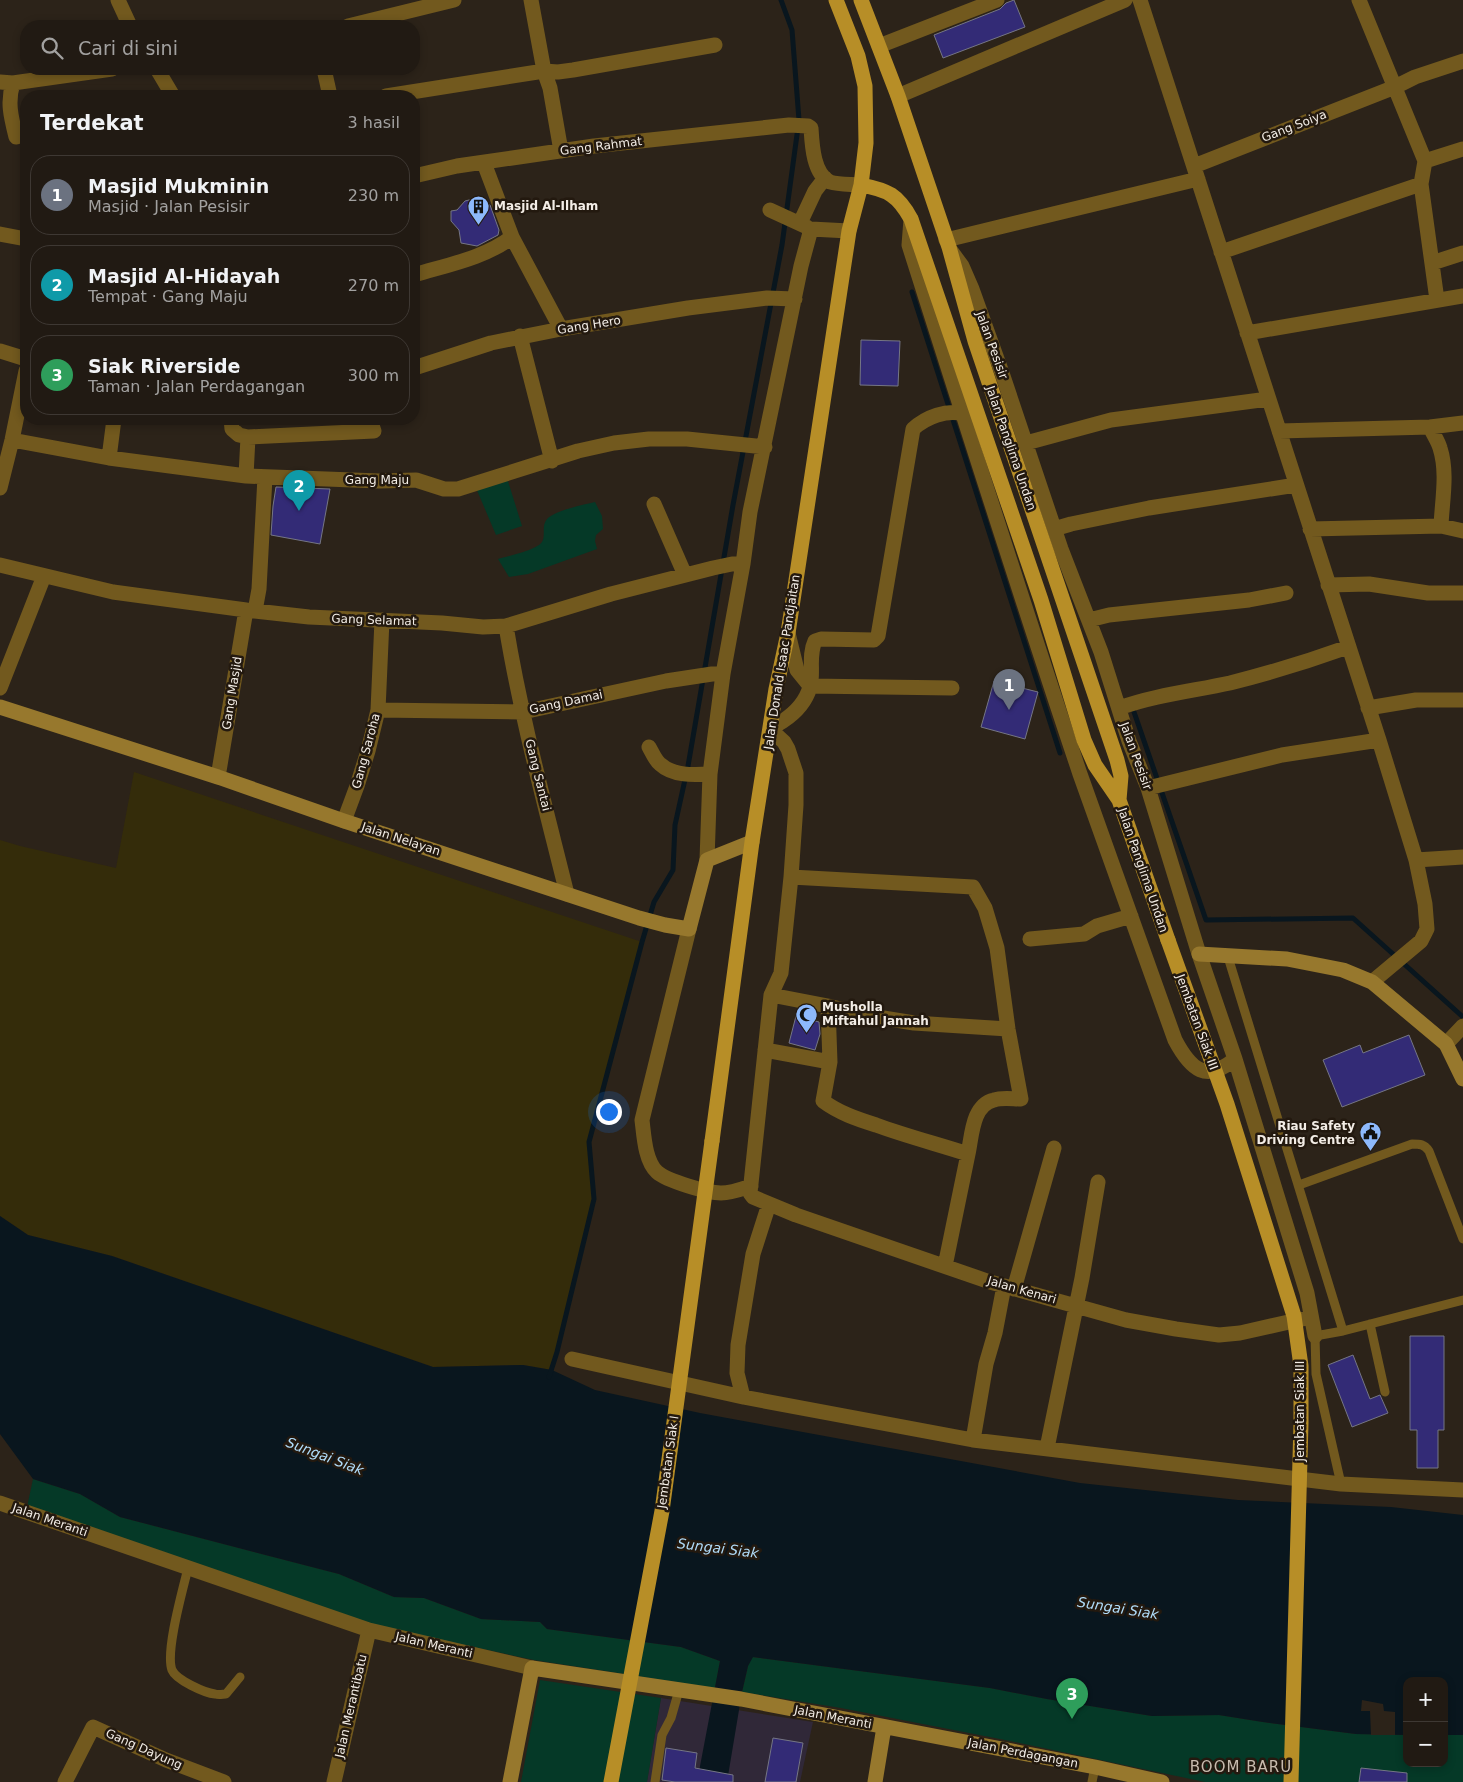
<!DOCTYPE html>
<html lang="id">
<head>
<meta charset="utf-8">
<style>
  :root { --surface:#211a13; --page:#29231c; --text:#f1f3f6; --muted:#a2a1a0; --line:#3e3833; --accent:#1a73e8 }
  body { margin:0; font-family:"DejaVu Sans",sans-serif; background:var(--page); color:var(--text) }
  .controls { position:absolute; right:15px; bottom:15px; display:grid; overflow:hidden; border-radius:10px; box-shadow:0 2px 8px #0003 }
  .controls button { width:45px; height:45px; display:grid; place-items:center; padding:0; border:0; border-bottom:1px solid var(--line); background:var(--surface); color:var(--text); font:25px sans-serif }
  .you { position:absolute; left:608px; top:1111px; width:18px; height:18px; margin:-12px; border:4px solid #fff; border-radius:50%; background:#1a73e8; box-shadow:0 0 0 8px #1a73e833 }
  .badge { display:grid; place-items:center; width:32px; height:32px; border-radius:50%; background:var(--accent); color:#fff; font-size:16px; font-weight:700 }
  .pin { position:absolute; translate:-50% -41px; filter:drop-shadow(0 1px 2px #0008) }
  .pin::after { content:''; position:absolute; top:26px; width:18px; height:15px; background:inherit; clip-path:polygon(0 0,100% 0,50% 100%) }
  .list { margin:0; padding:0; list-style:none }
  h2 { display:flex; justify-content:space-between; align-items:center; height:65px; margin:0; padding:0 20px; font-size:21px }
  h2 small { font-size:16px; font-weight:400; color:var(--muted) }
  .list li { display:grid; grid-template-columns:32px 1fr auto; gap:15px; align-items:center; box-sizing:border-box; height:80px; margin:0 10px 10px; padding:0 10px; border:1px solid var(--line); border-radius:20px }
  .list b { display:block; font-size:19px; white-space:nowrap }
  .list p { margin:0; font-size:16px; white-space:nowrap; color:var(--muted) }
  .list em { font-size:16px; font-style:normal; color:var(--muted) }
  .icon { flex:none; width:28px; height:28px; fill:none; stroke:currentColor; stroke-width:2; stroke-linecap:round; stroke-linejoin:round }
  .map { position:relative; flex:none; width:1463px; height:1782px; overflow:hidden }
  .search { position:absolute; background:var(--surface); box-shadow:0 2px 8px #0003; left:20px; top:20px; width:400px; height:55px; display:flex; align-items:center; gap:12px; box-sizing:border-box; padding:0 18px; border-radius:20px; color:var(--muted); font-size:19px }
  .panel { position:absolute; background:var(--surface); box-shadow:0 2px 8px #0003; left:20px; top:90px; width:400px; height:335px; border-radius:20px }
  .map>svg:first-child { display:block }
</style>
</head>
<body>
<div class="map">
<svg width="1463" height="1782" viewBox="0 0 1463 1782">
  <rect width="100%" height="100%" fill="#2c2319"/>
  <path fill="#302838" d="M661,1698L813,1722L800,1782H647Z"/>
  <path fill="#053927" d="M507,478L522,526L496,535L476,488Z
    M595,502L602,516L603,529L596,535L595,541L597,549L528,574L509,577L498,559C508,556 537,550 542,542C546,535 541,526 547,519C556,510 583,505 595,502Z
    M33,1479L80,1494L120,1517L339,1574L394,1597L424,1598L481,1619L540,1622L547,1629L681,1647L720,1661L715,1688L534,1660L371,1625L27,1507Z
    M752,1657L990,1688L1047,1699L1152,1716L1219,1715L1263,1722L1356,1734L1407,1735V1763H1444V1735H1463V1782H1205L1010,1741L841,1708L742,1692L748,1666Z
    M540,1680L661,1698L647,1782H521Z"/>
  <path fill="#342c0a" d="M134,772L642,942L589,1142L594,1199L552,1370L523,1365L433,1367L112,1256L28,1235L0,1216V840L20,846L116,868Z"/>
  <path fill="#09161e" d="M0,1216L28,1235L112,1256L433,1367L523,1365L552,1370L595,1390L700,1413L1080,1483L1238,1500L1391,1507L1463,1515V1735H1444V1681H1407V1735L1356,1734L1263,1722L1219,1715L1152,1716L1047,1699L990,1688L753,1657L748,1666L742,1692L727,1782H697L720,1661L681,1647L547,1629L540,1622L481,1619L424,1598L394,1597L339,1574L120,1517L80,1494L33,1479L0,1434Z"/>
  <path fill="#2c2319" d="M1362,1700L1383,1704L1384,1711L1395,1712V1735H1371L1370,1711H1361Z"/>
  <g fill="none" stroke-linecap="round" stroke-linejoin="round">
    <path stroke="#09161e" stroke-width="5" d="M912,292L1060,753
      M1134,712L1206,920L1353,918L1463,1017
      M549,1377L557,1352L594,1199L589,1142L642,942L654,902L673,870L675,825L688,766L733,505L782,245L799,120L792,30L781,0"/>
  </g>
  <path fill="#332b76" stroke="#757685" d="M1014,0L1025,27L943,58L934,35L1000,9L1006,3Z
    M469,200L490,205L499,230L498,235L477,246L461,243L459,230L451,221V211L457,210L465,201Z
    M861,340L900,341L898,386L860,385Z
    M276,487L330,489L320,544L271,535L273,506Z
    M994,681L1038,692L1025,739L981,727Z
    M796,1016L819,1022L820,1034L815,1050L789,1043Z
    M1409,1035L1425,1075L1342,1107L1323,1060L1360,1045L1363,1053Z
    M1410,1336H1444V1430H1438V1468H1417V1430H1410Z
    M1353,1355L1370,1399L1380,1395L1388,1413L1352,1427L1328,1365Z
    M773,1738L803,1743L796,1782H765Z
    M666,1748L697,1753L695,1768L733,1775V1782H675L662,1780Z
    M1361,1768L1407,1773V1782H1359Z"/>
  <g fill="none" stroke-linecap="round" stroke-linejoin="round">
    <path stroke="#72591e" stroke-width="9" d="M1228,957L1343,1331
      M1299,1185L1412,1144C1420,1144 1424,1144 1429,1151L1463,1239
      M1370,1324L1385,1392
      M1341,1484L1316,1374L1315,1336L1343,1331L1463,1300
      M188,1568C183,1589 165,1652 172,1670C176,1680 205,1693 215,1694C219,1695 223,1694 226,1694L240,1677
      M655,1782L662,1735L671,1718L679,1690
      M1092,1782L1095,1767"/>
    <path stroke="#72591e" stroke-width="15" d="M118,0L130,26
      M531,0L544,71L550,88L561,151
      M1140,0L1379,740L1416,860L1425,904L1427,929L1421,941L1372,982
      M1359,0L1425,161
      M348,26L454,0
      M879,46L997,0
      M157,69L173,96
      M324,69L330,96
      M0,82L13,83L112,69
      M13,83C7,102 11,117 16,137L26,134
      M386,96L544,71L558,72L573,70L715,45
      M898,96L1125,0
      M484,163L512,237
      M1194,166L1395,87L1415,77L1463,61
      M414,176L457,166L594,146L789,125L808,126L811,128C812,144 813,174 830,182C839,185 852,184 861,185
      M1421,184L1425,161L1463,149
      M770,210L807,227
      M911,219L909,245C965,421 1021,598 1080,774C1111,863 1144,951 1175,1040C1191,1070 1206,1083 1235,1059
      M800,223L815,191L825,178
      M0,234L26,239
      M946,240L1198,179
      M951,251L962,266L972,289L1001,370L1061,549L1101,652L1129,741L1148,788L1199,954L1235,1059L1307,1293L1315,1336
      M1221,252L1421,184L1437,300
      M1432,263L1463,253
      M414,275C447,265 485,258 512,237L561,329
      M1247,333L1463,296
      M520,336L552,461
      M0,351L26,359
      M414,368L491,343L561,329L688,308L767,298L795,299
      M964,414C947,409 926,417 913,429L878,636L874,640L821,639L815,641C808,656 814,672 810,687C806,701 795,713 783,721C778,724 775,725 771,730L784,742L788,749L796,773V805L791,877L781,973L771,995L750,1193L753,1197L796,1215L990,1282L1126,1320L1176,1329L1219,1335L1240,1333L1311,1317
      M231,419L232,429L239,435L248,437
      M1279,431L1430,427L1463,423
      M12,440L109,458L246,476L379,481L416,480L444,489H458L578,451L614,443L649,439H687L765,447
      M1026,443L1111,420L1268,399
      M109,458L114,419
      M246,476L248,437L374,431L370,419
      M0,488L12,440L26,371
      M654,504L685,575
      M1441,526L1463,531
      M1054,529L1071,524L1149,508L1296,485
      M1310,529L1441,526C1442,501 1448,473 1440,448C1438,441 1433,434 1430,427
      M0,565L113,592L246,610L309,617L442,623L483,627L506,626L611,594L713,568L732,564H743
      M1328,585L1369,584L1428,593H1463
      M255,611L259,589L265,477
      M1089,620L1109,615L1249,600L1286,593
      M506,626C521,717 545,805 567,894
      M788,633L797,670L810,686
      M810,686L952,688
      M0,688L44,576
      M1119,708C1155,695 1193,691 1230,683C1270,673 1309,661 1348,647
      M1368,708L1416,700H1463
      M378,710L523,712L666,681L712,674H723
      M649,747C652,752 655,760 660,764C673,776 693,775 710,774
      M218,777L246,610
      M1148,788L1282,755L1379,740
      M344,821L357,786L368,751L378,710L382,620
      M707,860L710,774L723,674L743,564L750,512L801,266L811,229L849,231
      M1416,860L1463,857
      M791,877L973,887L985,908L997,948L1008,1029L1021,1099C1013,1099 1002,1097 994,1100C972,1105 972,1136 968,1154
      M689,929L642,1120C644,1136 645,1161 657,1172C667,1181 708,1193 721,1193C731,1193 742,1189 751,1186
      M1030,939L1084,934L1097,926L1131,916
      M771,995L828,1006L865,1015L914,1023L1008,1029
      M828,1006L830,1062L823,1101C839,1113 857,1119 876,1125C906,1136 937,1144 968,1154L945,1266
      M1446,1044L1463,1026
      M765,1050L830,1062
      M769,1204L753,1254L738,1345L737,1373L743,1397L973,1440L1341,1484L1463,1490
      M1014,1289L1054,1148
      M572,1359L743,1397
      M973,1440L986,1364L995,1333L1004,1286
      M1047,1448L1082,1278L1098,1182
      M0,1503L369,1630L532,1668
      M65,1782L93,1727L166,1760L224,1782
      M334,1782L369,1630"/>
    <path stroke="#97782d" stroke-width="15" d="M0,707L218,777L344,821L639,918L665,925L689,929L707,860L752,842
      M1199,954L1287,959L1343,970L1372,982L1446,1044L1463,1079
      M510,1782L532,1668L741,1699L1095,1767L1162,1782
      M875,1782L884,1727"/>
    <path stroke="#b78e27" stroke-width="15" d="M861,0L898,96L949,247L975,341L1117,760L1121,776L1119,800L1168,940
      M861,185C888,190 898,195 911,219L1041,600L1084,740L1095,765L1119,800
      M712,1141L752,842L776,689L788,633L849,231L861,185L866,143L865,86L858,56L836,0"/>
    <path stroke="#b78e27" stroke-width="15" d="M1168,940L1227,1104L1294,1316L1301,1366V1423L1291,1782
      M611,1782L662,1511L712,1141"/>
  </g>
  <defs>
    <symbol id="building-pin" viewBox="-11 -11 22 30"><path d="M0 17L-7.5 6A9.5 9.5 0 1 1 7.5 6Z" fill="#8db9fc" stroke="#23190f"/><path d="M-4-6H4V6H1V3H-1V6H-4ZM-2.5-4.3h1.7v1.8h-1.7ZM.8-4.3h1.7v1.8H.8ZM-2.5-1h1.7V.8h-1.7ZM.8-1h1.7V.8H.8Z" fill="#111"/></symbol>
    <symbol id="mosque-pin" viewBox="-11 -11 22 30"><path d="M0 17L-7.5 6A9.5 9.5 0 1 1 7.5 6Z" fill="#8db9fc" stroke="#23190f"/><path d="M3.5-4.9A6 6 0 1 0 3.5 4.9A5 5 0 1 1 3.5-4.9Z" fill="#111"/></symbol>
    <symbol id="civic-pin" viewBox="-11 -11 22 30"><path d="M0 17L-7.5 6A9.5 9.5 0 1 1 7.5 6Z" fill="#8db9fc" stroke="#23190f"/><path d="M-.6-6.5H3V-4.5H.6V-3L4-1V1h2V6H-6V1h2V-1L-.6-3ZM-1.2 2.5V6h2.4V2.5Z" fill="#111"/></symbol>
  </defs>
  <g fill-rule="evenodd">
    <use href="#building-pin" x="466" y="194" width="25" height="34"/>
    <use href="#mosque-pin" x="794" y="1002" width="25" height="34"/>
    <use href="#civic-pin" x="1358" y="1120" width="25" height="34"/>
  </g>
  <g text-anchor="middle" dominant-baseline="central" stroke-width="5" stroke-linejoin="round" paint-order="stroke">
    <g font-size="12" fill="#f3ede6" stroke="#23190f">
      <text transform="translate(1294 126) rotate(-21)">Gang Soiya</text>
      <text transform="translate(601 146) rotate(-7)">Gang Rahmat</text>
      <text transform="translate(589 325) rotate(-9)">Gang Hero</text>
      <text transform="translate(992 345) rotate(70)">Jalan Pesisir</text>
      <text transform="translate(1011 448) rotate(71)">Jalan Panglima Undan</text>
      <text x="377" y="480">Gang Maju</text>
      <text transform="translate(374 620) rotate(2)">Gang Selamat</text>
      <text transform="translate(782 662) rotate(-81)">Jalan Donald Isaac Pandjaitan</text>
      <text transform="translate(232 693) rotate(-81)">Gang Masjid</text>
      <text transform="translate(566 702) rotate(-12)">Gang Damai</text>
      <text transform="translate(366 751) rotate(-75)">Gang Saroha</text>
      <text transform="translate(1136 756) rotate(70)">Jalan Pesisir</text>
      <text transform="translate(538 775) rotate(76)">Gang Santai</text>
      <text transform="translate(401 839) rotate(18)">Jalan Nelayan</text>
      <text transform="translate(1143 870) rotate(71)">Jalan Panglima Undan</text>
      <text transform="translate(1197 1022) rotate(70)">Jembatan Siak III</text>
      <text transform="translate(1022 1290) rotate(16)">Jalan Kenari</text>
      <text transform="translate(1300 1411) rotate(-90)">Jembatan Siak III</text>
      <text transform="translate(668 1462) rotate(-82)">Jembatan Siak I</text>
      <text transform="translate(50 1520) rotate(19)">Jalan Meranti</text>
      <text transform="translate(434 1645) rotate(13)">Jalan Meranti</text>
      <text transform="translate(351 1706) rotate(-77)">Jalan Merantibatu</text>
      <text transform="translate(833 1717) rotate(11)">Jalan Meranti</text>
      <text transform="translate(144 1749) rotate(24)">Gang Dayung</text>
      <text transform="translate(1023 1753) rotate(11)">Jalan Perdagangan</text>
    </g>
    <g font-size="12" font-weight="bold" fill="#f3ede6" stroke="#23190f" text-anchor="start">
      <text x="494" y="206">Masjid Al-Ilham</text>
      <text x="822" y="1007">Musholla<tspan x="822" dy="14">Miftahul Jannah</tspan></text>
      <text x="1355" y="1126" text-anchor="end">Riau Safety<tspan x="1355" dy="14">Driving Centre</tspan></text>
    </g>
    <g font-size="14" font-style="italic" fill="#afdbf8" stroke="#23190f">
      <text transform="translate(325 1456) rotate(21)">Sungai Siak</text>
      <text transform="translate(718 1548) rotate(7)">Sungai Siak</text>
      <text transform="translate(1118 1608) rotate(9)">Sungai Siak</text>
    </g>
    <g font-size="15" letter-spacing="1" fill="#c9bcaf" stroke="#23190f">
      <text x="1241" y="1767">BOOM BARU</text>
    </g>
  </g>
</svg>
<div class="controls">
<button>+</button>
<button>−</button>
</div>
<div class="you"></div>
<div class="pin badge" style="left:1009px;top:710px;background:#6b7280">1</div>
<div class="pin badge" style="left:299px;top:511px;background:#0f9aa8">2</div>
<div class="pin badge" style="left:1072px;top:1719px;background:#2e9e5b">3</div>
<div class="search"><svg class="icon" aria-label="search" viewBox="0 0 24 24"><circle cx="10" cy="10" r="6"/><path d="M15 15l6 6"/></svg>Cari di sini</div>
<section class="panel">
<h2>Terdekat<small>3 hasil</small></h2>
<ul class="list">
<li><span class="badge" style="background:#6b7280">1</span><div><b>Masjid Mukminin</b><p>Masjid · Jalan Pesisir</p></div><em>230 m</em></li>
<li><span class="badge" style="background:#0f9aa8">2</span><div><b>Masjid Al-Hidayah</b><p>Tempat · Gang Maju</p></div><em>270 m</em></li>
<li><span class="badge" style="background:#2e9e5b">3</span><div><b>Siak Riverside</b><p>Taman · Jalan Perdagangan</p></div><em>300 m</em></li>
</ul>
</section>
</div>
</body>
</html>
